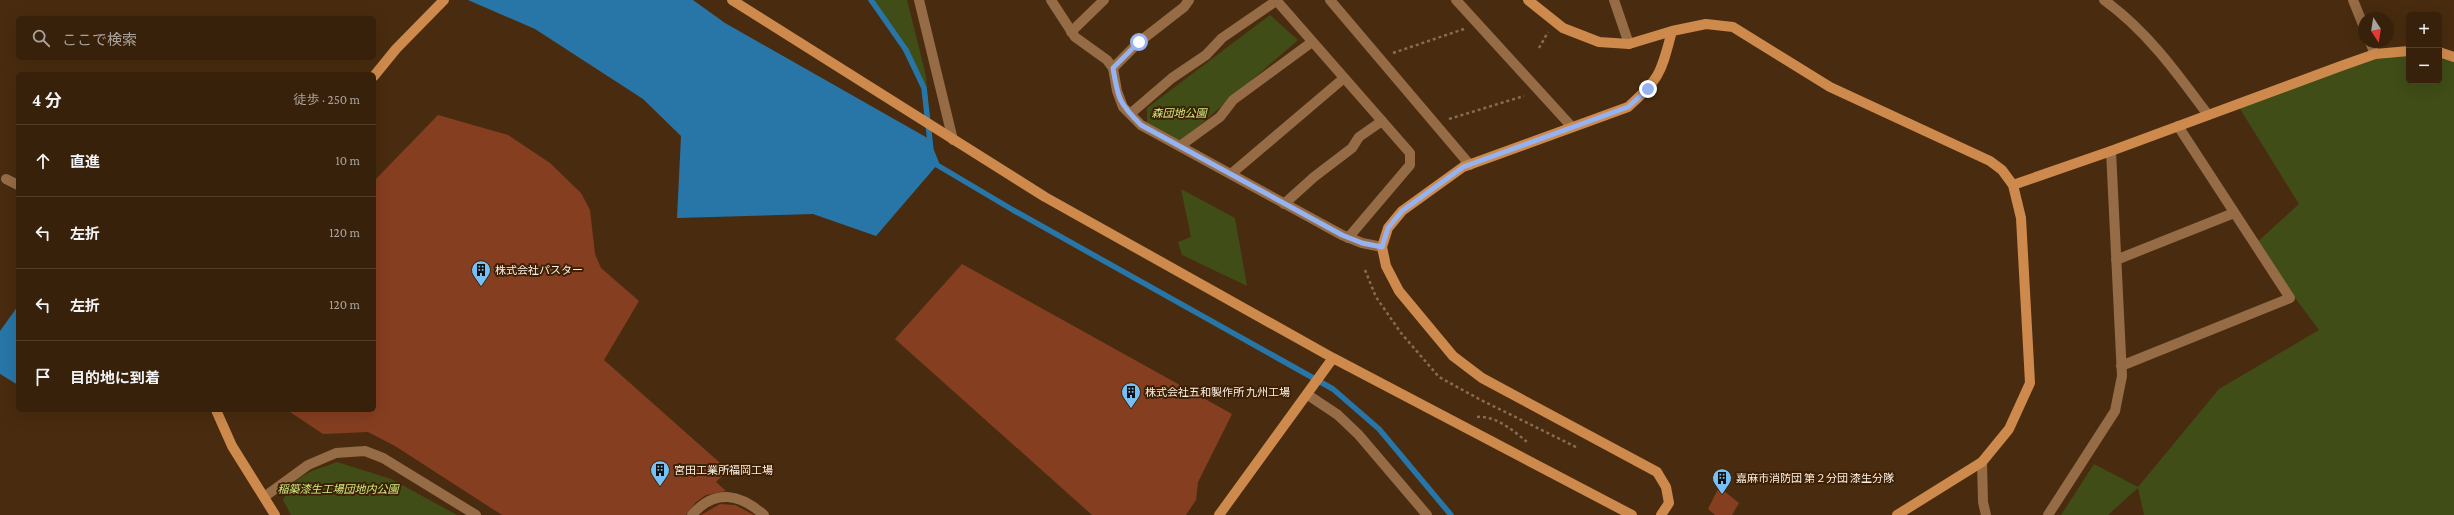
<!DOCTYPE html>
<html lang="ja">
<head>
<meta charset="utf-8">
<style>
  :root { --surface:#37210b; --page:#422e19; --text:#f1f3f6; --muted:#aaa39d; --line:#513e2c }
  body { margin:0; font-family:"Crimson Pro","Noto Sans JP",serif; background:var(--page); color:var(--text) }
  .controls { position:absolute; right:12px; top:12px; display:grid; overflow:hidden; border-radius:6px; box-shadow:0 4px 16px #0002 }
  .controls button { width:36px; height:36px; display:grid; place-items:center; padding:0; border:0; border-bottom:1px solid var(--line); background:var(--surface); color:var(--text); font:20px sans-serif }
  .compass { position:absolute; left:2358px; top:12px; width:36px; height:36px; border-radius:50%; background:var(--surface); box-shadow:0 4px 16px #0002; rotate:168deg }
  .stop { position:absolute; width:12px; height:12px; margin:-9px; border:3px solid #95b2f1; border-radius:50%; background:#fff }
  .stop.end { background:#95b2f1; border-color:#fff; box-shadow:0 1px 4px #0008 }
  .list { margin:0; padding:0; list-style:none }
  h2 { display:flex; justify-content:space-between; align-items:center; height:52px; margin:0; padding:0 16px; font-size:17px }
  h2 small { font-size:13px; font-weight:400; color:var(--muted) }
  .list li { display:grid; grid-template-columns:26px 1fr auto; gap:12px; align-items:center; box-sizing:border-box; height:72px; padding:0 16px; border-top:1px solid var(--line) }
  .list b { display:block; font-size:15px; white-space:nowrap }
  .list em { font-size:13px; font-style:normal; color:var(--muted) }
  .icon { flex:none; width:22px; height:22px; fill:none; stroke:currentColor; stroke-width:2; stroke-linecap:round; stroke-linejoin:round }
  .map { position:relative; flex:none; width:2454px; height:515px; overflow:hidden }
  .search { position:absolute; background:var(--surface); box-shadow:0 4px 16px #0002; left:16px; top:16px; width:360px; height:44px; display:flex; align-items:center; gap:10px; box-sizing:border-box; padding:0 14px; border-radius:6px; color:var(--muted); font-size:15px }
  .panel { position:absolute; background:var(--surface); box-shadow:0 4px 16px #0002; left:16px; top:72px; width:360px; height:340px; border-radius:6px }
  .map>svg:first-child { display:block }
</style>
</head>
<body>
<div class="map">
<svg width="2454" height="515" viewBox="0 0 2454 515">
  <rect width="100%" height="100%" fill="#492c0f"/>
  <path fill="#404d17" d="M870,0H907L926,76L928,100L889,24Z
    M1270,15L1298,40L1179,143L1147,123V108Z
    M2409,51V81H2439V52L2454,57V515H2144L2138,488L2108,515H2061L2094,464L2138,487L2219,389L2319,330L2255,244L2299,204L2237,104L2341,66Z
    M1181,189L1235,218L1247,286L1182,255L1178,242L1191,237Z
    M337,462L391,479L457,515H291L283,500C295,473 311,472 337,462Z"/>
  <path fill="#2876a8" d="M468,0H693L725,23L931,140L930,152L937,165L876,236L813,214L677,218L681,136L643,99L535,29Z
    M18,306V385L0,374V331Z"/>
  <g fill="none" stroke-linecap="round" stroke-linejoin="round">
    <path stroke="#2876a8" stroke-width="5.5" d="M871,0L906,50L924,88L931,150L937,165L1013,210L1333,389L1379,429L1451,515"/>
  </g>
  <path fill="#863e20" d="M438,115L508,135L550,163L581,193L590,210L595,254L601,268L639,301L604,360L728,470L716,482L726,491L706,495L696,502L686,515H502L395,446L368,432L323,434L287,410H374V181Z
    M962,264L1232,414L1198,482L1196,500L1186,515H1092L895,339Z
    M1719,487L1739,503L1732,515H1715L1708,509Z
    M720,504L735,505L754,515H701Z"/>
  <g fill="none" stroke-linecap="round" stroke-linejoin="round">
    <path stroke="#846d57" stroke-width="2.5" stroke-dasharray="3 3" stroke-linecap="butt" d="M1539,48L1548,32
      M1393,53L1464,29
      M1449,119L1524,96
      M1365,270L1376,297L1401,333L1439,377L1479,399L1578,448
      M1477,417C1495,415 1514,431 1527,442"/>
    <path stroke="#966c46" stroke-width="10" d="M1071,32L1104,0
      M1113,68L1139,42L1184,7L1189,0
      M1180,146L1220,117L1233,100L1312,42
      M1231,174L1344,78
      M1284,204L1314,177L1352,148L1359,137L1382,121"/>
    <path stroke="#966c46" stroke-width="10" d="M919,0L953,140
      M1051,0L1075,37L1107,60L1113,68L1117,91L1123,107L1141,125L1342,235L1362,243L1382,247
      M1276,0L1410,153V165L1348,238
      M1330,0L1470,165
      M1456,0L1572,127
      M1614,0L1629,44
      M2104,0C2147,31 2177,73 2208,115
      M2353,0L2364,27
      M2370,42L2375,54
      M1130,114L1172,78L1206,55L1222,38L1276,1
      M6,179L18,185
      M2116,260L2234,213
      M2121,366L2290,298L2178,126
      M1308,395L1338,415L1358,434L1427,515
      M1982,462L1983,502L1986,515
      M264,497L308,465L336,453L365,451L383,458L476,515
      M692,515C715,488 740,494 764,515
      M2048,515L2115,411L2122,376L2111,151"/>
    <path stroke="#ce8a4c" stroke-width="10" d="M732,0L1045,197L1333,358L1632,515
      M1528,0L1563,28L1599,42L1629,44L1672,31L1706,24L1733,27L1830,87L1990,161L2002,170L2013,185L2021,218L2030,383L2009,429L1982,462L1897,515
      M2439,52L2454,57
      M374,76L396,49L444,0
      M2013,185L2111,151L2341,66L2375,54L2409,51
      M216,410L232,446L275,515
      M1219,515L1333,358
      M1661,515L1669,503L1666,487L1657,472L1482,378L1453,356L1399,291L1386,266L1382,247L1388,228L1402,211L1463,167L1628,107C1661,78 1661,72 1672,31"/>
  </g>
  <g fill="none" stroke-linecap="round" stroke-linejoin="round">
    <path stroke="#95b2f1" stroke-width="5" d="M1139,42L1113,68C1118,99 1119,103 1141,125L1342,235L1362,243L1382,247L1388,228L1402,211L1463,167L1628,107L1648,89"/>
  </g>
  <defs>
    <symbol id="building-pin" viewBox="-11 -11 22 30"><path d="M0 17L-7.5 6A9.5 9.5 0 1 1 7.5 6Z" fill="#75c0f6" stroke="#3e2104"/><path d="M-4-6H4V6H1V3H-1V6H-4ZM-2.5-4.3h1.7v1.8h-1.7ZM.8-4.3h1.7v1.8H.8ZM-2.5-1h1.7V.8h-1.7ZM.8-1h1.7V.8H.8Z" fill="#111"/></symbol>
  </defs>
  <g fill-rule="evenodd">
    <use href="#building-pin" x="470" y="259" width="22" height="30"/>
    <use href="#building-pin" x="1120" y="381" width="22" height="30"/>
    <use href="#building-pin" x="649" y="459" width="22" height="30"/>
    <use href="#building-pin" x="1711" y="467" width="22" height="30"/>
  </g>
  <g text-anchor="middle" dominant-baseline="central" stroke-width="4" stroke-linejoin="round" paint-order="stroke">
    <g font-size="11" font-style="italic" fill="#cfed81" stroke="#3e2104">
      <text x="1179" y="113">森団地公園</text>
      <text x="338" y="489">稲築漆生工場団地内公園</text>
    </g>
    <g font-size="11" fill="#fcf0e7" stroke="#3e2104" text-anchor="start">
      <text x="495" y="270">株式会社パスター</text>
      <text x="1145" y="392">株式会社五和製作所 九州工場</text>
      <text x="674" y="470">宮田工業所福岡工場</text>
      <text x="1736" y="478">嘉麻市消防団 第２分団 漆生分隊</text>
    </g>
  </g>
</svg>
<div class="controls">
<button>+</button>
<button>−</button>
</div>
<svg class="compass" viewBox="-18 -18 36 36"><path d="M0-13l5 13h-10z" fill="#e53935"/><path d="M0 13l5-13h-10z" fill="#aaa39d"/></svg>
<div class="stop" style="left:1139px;top:42px"></div>
<div class="stop end" style="left:1648px;top:89px"></div>
<div class="search"><svg class="icon" aria-label="search" viewBox="0 0 24 24"><circle cx="10" cy="10" r="6"/><path d="M15 15l6 6"/></svg>ここで検索</div>
<section class="panel">
<h2>4 分<small>徒歩 · 250 m</small></h2>
<ul class="list">
<li><svg class="icon" aria-label="ahead" viewBox="0 0 24 24"><path d="M12 20V5M6 11l6-6 6 6"/></svg><div><b>直進</b></div><em>10 m</em></li>
<li><svg class="icon" aria-label="left" viewBox="0 0 24 24"><path d="M17 20v-9H6M10 6l-5 5 5 5"/></svg><div><b>左折</b></div><em>120 m</em></li>
<li><svg class="icon" aria-label="left" viewBox="0 0 24 24"><path d="M17 20v-9H6M10 6l-5 5 5 5"/></svg><div><b>左折</b></div><em>120 m</em></li>
<li><svg class="icon" aria-label="arrive" viewBox="0 0 24 24"><path d="M6 21V4h12l-3 4 3 4H6"/></svg><div><b>目的地に到着</b></div></li>
</ul>
</section>
</div>
</body>
</html>
